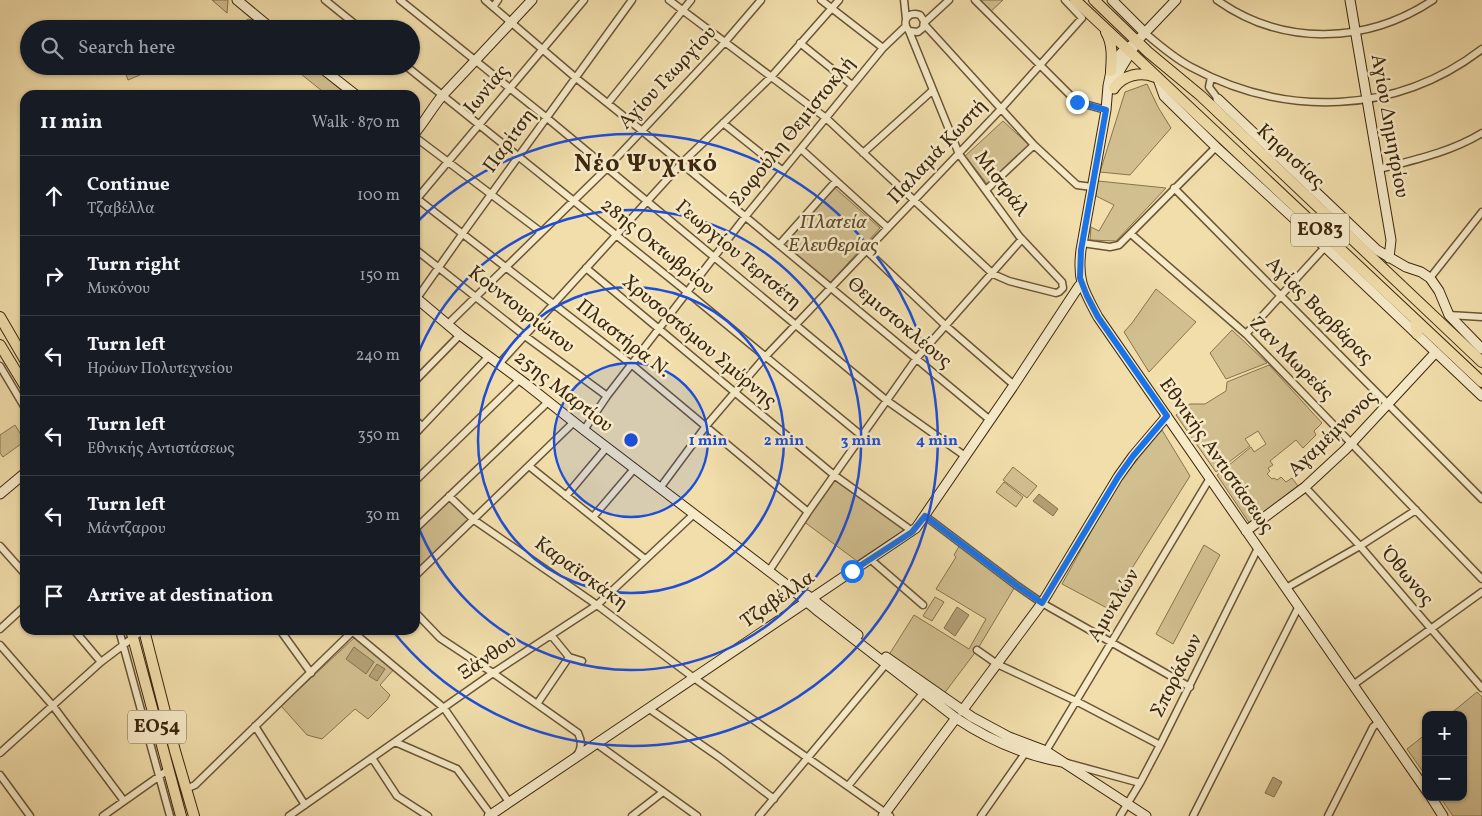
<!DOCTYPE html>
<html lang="en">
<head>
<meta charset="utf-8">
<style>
  :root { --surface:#171b24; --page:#242831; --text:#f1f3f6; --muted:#9ea1a6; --line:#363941 }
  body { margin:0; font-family:Vollkorn,serif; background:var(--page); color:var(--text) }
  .controls { position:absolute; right:15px; bottom:15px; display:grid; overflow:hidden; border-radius:10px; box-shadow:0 1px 4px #0004 }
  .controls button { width:45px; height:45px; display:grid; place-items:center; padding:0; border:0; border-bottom:1px solid var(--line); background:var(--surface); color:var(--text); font:25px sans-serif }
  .stop { position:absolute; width:15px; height:15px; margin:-11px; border:4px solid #1a73e8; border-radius:50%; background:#fff }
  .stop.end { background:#1a73e8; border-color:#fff; box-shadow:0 1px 5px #0008 }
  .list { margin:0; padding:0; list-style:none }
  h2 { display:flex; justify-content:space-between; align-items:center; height:65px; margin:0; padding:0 20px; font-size:21px }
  h2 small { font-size:16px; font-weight:400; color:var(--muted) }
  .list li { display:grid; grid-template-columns:32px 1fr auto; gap:15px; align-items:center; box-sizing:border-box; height:80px; padding:0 20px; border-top:1px solid var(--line) }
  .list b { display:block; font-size:19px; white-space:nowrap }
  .list p { margin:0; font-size:16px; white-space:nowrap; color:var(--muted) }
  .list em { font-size:16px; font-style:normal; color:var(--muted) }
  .icon { flex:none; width:28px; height:28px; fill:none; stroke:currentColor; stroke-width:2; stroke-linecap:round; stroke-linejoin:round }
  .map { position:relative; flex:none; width:1482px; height:816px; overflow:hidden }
  .search { position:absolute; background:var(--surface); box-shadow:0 1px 4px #0004; left:20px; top:20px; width:400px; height:55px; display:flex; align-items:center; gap:12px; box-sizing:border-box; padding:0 18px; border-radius:28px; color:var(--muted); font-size:19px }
  .panel { position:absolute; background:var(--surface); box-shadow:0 1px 4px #0004; left:20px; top:90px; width:400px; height:545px; border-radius:15px }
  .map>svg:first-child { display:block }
</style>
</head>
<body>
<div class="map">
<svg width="1482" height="816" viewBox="0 0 1482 816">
  <rect width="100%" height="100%" fill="#f1deab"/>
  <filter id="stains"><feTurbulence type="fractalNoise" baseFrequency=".004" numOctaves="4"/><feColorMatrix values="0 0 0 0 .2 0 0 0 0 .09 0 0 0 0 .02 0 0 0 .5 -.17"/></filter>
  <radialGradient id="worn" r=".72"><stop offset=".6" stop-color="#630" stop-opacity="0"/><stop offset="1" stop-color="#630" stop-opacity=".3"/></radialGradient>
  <path fill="#d2bf90" stroke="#88734f" d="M212,0H228L227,13Z
    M975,0H1003L988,14Z
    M248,19L253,20L264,29H244L243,23Z
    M123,66H161L128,80Z
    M291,66H312L347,95H327Z
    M1147,84L1158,107L1171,128L1130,175L1100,172L1125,92Z
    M1003,121L1029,145L988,185L965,156Z
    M1098,181L1166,188L1116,241L1090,240L1091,227L1099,231L1114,205L1096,196Z
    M835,188L880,228L829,284L784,245Z
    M1156,289L1196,322L1149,372L1124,332L1132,323Z
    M1232,330L1267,363L1226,379L1210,353Z
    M1269,365L1322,423L1314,431L1316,435L1303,448L1296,440L1270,461L1273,465L1268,468L1270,471L1267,474L1272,479L1274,478L1277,480L1281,477L1286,482L1292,478L1298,486L1250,524L1217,475L1251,447L1254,452L1266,444L1258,431L1245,439L1250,446L1216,472L1176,415L1190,404H1205L1226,391L1227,382Z
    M15,425L25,441L3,457L0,453V435Z
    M1162,430L1190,476L1107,608L1062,584L1118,483Z
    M1013,467L1037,486L1027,498L1003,480Z
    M834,478L904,530L857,561L803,521Z
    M1004,482L1023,497L1016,507L996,492Z
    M451,498L472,518L415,572V535Z
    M961,543L1016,585L977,650L943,695L887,658L914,615L969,649L986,619L936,589L956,557L954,555Z
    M1204,545L1220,555L1173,644L1156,634Z
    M935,597L944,602L932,621L923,616Z
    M355,637L395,668L380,685L390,695L387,700L368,719L355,709L322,739L307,735L281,706Z
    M1477,692L1482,697V816H1453L1440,797H1463V715H1449Z
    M1426,734V776L1407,749Z"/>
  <path fill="#b4a076" stroke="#84704c" d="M1039,494L1058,509L1053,516L1033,501Z
    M957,607L969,615L955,636L944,628Z
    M354,647L374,662L366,674L346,659Z
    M377,664L385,669L377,681L369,676Z
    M1273,777L1282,782L1274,797L1265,793Z"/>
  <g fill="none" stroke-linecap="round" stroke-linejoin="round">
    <defs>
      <path id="street" d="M325,0L361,29
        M400,0L547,118L886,400L965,456
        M485,0L576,78L641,130L990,420
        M669,0L826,118L993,274L1009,281L1056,293L1059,292L1063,288L1062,282L1019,236L959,154L909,31C901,21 908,11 920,15L924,21L923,28L918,32L909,31
        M821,0L883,48
        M904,0L906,19
        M975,0L1077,102L1106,110
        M1217,0C1283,47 1367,44 1433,0
        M493,7L498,0
        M924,23L949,0
        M924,24L1034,145L1077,185L1092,187
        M1145,33C1159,45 1174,58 1191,67C1285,118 1396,115 1482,49
        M800,43L852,85
        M406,66L687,292L862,436
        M1211,77L1209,87L1218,99
        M608,103L691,0
        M723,123L783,171
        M415,137L541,232
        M801,149L888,228
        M863,153L933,90
        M1379,169C1414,160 1451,152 1482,133
        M1174,188L1482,499
        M986,190L1034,145
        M415,197L631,364L808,512
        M415,201L584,0
        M1131,234L1246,334L1482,579
        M1082,243L1110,247L1119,245L1216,147
        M779,245L836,181
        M415,249L525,336L607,396
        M867,251L946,326L1014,385
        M586,268L834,475L912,531
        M1430,278L1482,212
        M415,301L463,233L632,0
        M1449,315L1482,317
        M447,325L607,168L725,42L761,0
        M1246,334L1325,247
        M499,364L681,164L771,77L839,0
        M0,366L25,408
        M415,381L460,335
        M415,420L422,426
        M584,430L607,396L745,217L883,48L906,26
        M415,434L489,356
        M529,466L645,559
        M415,481L520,379
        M1305,487L1360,546L1482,688
        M660,488L706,426L765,357L1000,110L1082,18L1065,0
        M449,496L474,520L597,605L694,678L890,816
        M566,496L607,447
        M925,516L1016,585L1042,603L1190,687
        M593,517L634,469
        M415,529L548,402
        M0,546L25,574
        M870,559L923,605
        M769,571L808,512L916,359L1022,239
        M415,576L574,422
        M1286,588L1360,546L1416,510
        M415,612L440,638L493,673L578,733C582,741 582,749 576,756
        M0,629L25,606
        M74,630L101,662
        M119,630L170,816
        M280,630L311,673
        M353,632L444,708L509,802
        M551,635L569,657L582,661
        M0,645L53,706L124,801
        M977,650L997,664L1076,701L1160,745
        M1353,685L1482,592
        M537,704L569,657
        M648,708L719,757L774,799
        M255,726L305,805
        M395,742L457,769L491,815
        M597,744L697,816
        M1046,751L1210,478
        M0,753L101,662L143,630
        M372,758L397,796L428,816
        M1067,763L1140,783
        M0,775L30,816
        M848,786L924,692
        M186,789L195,785L354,630
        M103,816L168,770
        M289,816L493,673L597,605L694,514
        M632,816L663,792
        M759,816L886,664
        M981,816L1028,749
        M1120,816L1140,783L1160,745L1258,548
        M1193,816L1299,606
        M1328,816L1373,727L1379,722"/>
      <path id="secondary" d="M237,0L272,29
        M1112,0L1145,33
        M1176,0L1137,41L1121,53L1111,71L1108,86L1106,110L1081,250C1077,281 1084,291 1098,317L1426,790
        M1350,0L1391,240L1389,258
        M319,66L356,95
        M1158,79L1164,96L1216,147L1325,247L1482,396
        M1114,89L1120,70L1134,47
        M1218,99L1377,250L1406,267L1421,272L1430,278L1439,291L1449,315L1482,349
        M415,133C425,121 432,108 442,96L532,0
        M415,297L460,335L526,384L584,430L787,585L819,612L956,718C989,740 1023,755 1062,762
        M0,494L25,473
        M1246,531L1305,487L1346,449L1436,352
        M807,595L858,635
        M886,657L972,717L1009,737L1046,751L1146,816
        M962,711L1042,603L1118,477L1133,456L1167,416
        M1431,797L1443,816
        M489,816L916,528L1014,385L1079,286L1082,284
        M883,816L956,718"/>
      <path id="primary" d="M1075,0L1482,382
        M1094,0L1148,52L1201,96L1482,362
        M1106,32C1113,44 1112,58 1111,71
        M1114,88C1123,75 1141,71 1155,77
        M0,317L25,360
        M1415,319L1417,334
        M0,345L25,386
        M131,630L181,816
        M144,630L175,751L194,816"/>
    </defs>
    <use href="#street" stroke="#6a5535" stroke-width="9"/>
    <use href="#secondary" stroke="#3d270e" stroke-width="11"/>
    <use href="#primary" stroke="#3d270e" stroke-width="12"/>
    <use href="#street" stroke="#f6eac8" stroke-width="6"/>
    <use href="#secondary" stroke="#f6eac8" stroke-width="9"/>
    <use href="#primary" stroke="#f1deab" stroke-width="10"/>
  </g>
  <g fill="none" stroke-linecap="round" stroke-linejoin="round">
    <path stroke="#1a73e8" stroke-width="6" d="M852,571L912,532L925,516L1016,585L1042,603L1118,477L1133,456L1167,416L1098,317L1087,296L1080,278L1081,250L1106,110L1077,102"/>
  </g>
  <circle cx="631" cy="440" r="77" fill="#1d4ed8" fill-opacity=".12"/>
  <g fill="none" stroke="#1d4ed8" stroke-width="2.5">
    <circle cx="631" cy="440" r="77"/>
    <circle cx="631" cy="440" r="153"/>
    <path d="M416 359A230 230 0 1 1 416 521"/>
    <path d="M417 222A306 306 0 1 1 392 630"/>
  </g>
  <g text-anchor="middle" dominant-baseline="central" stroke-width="5" stroke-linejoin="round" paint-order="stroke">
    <g fill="#f6eac8" stroke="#746246" stroke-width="1">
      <rect x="1291" y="213.5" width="58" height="33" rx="4"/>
      <rect x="128" y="710.5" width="58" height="33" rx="4"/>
    </g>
    <g font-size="19" font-weight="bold" fill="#3d270e">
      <text x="1320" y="230">ΕΟ83</text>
      <text x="157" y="727">ΕΟ54</text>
    </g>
    <g font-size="20" fill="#3d270e" stroke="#f6eac8">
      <text transform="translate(668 78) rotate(-47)">Αγίου Γεωργίου</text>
      <text transform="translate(487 90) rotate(-50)">Ιωνίας</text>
      <text transform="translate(1389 126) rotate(80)">Αγίου Δημητρίου</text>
      <text transform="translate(793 132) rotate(-51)">Σοφούλη Θεμιστοκλή</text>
      <text transform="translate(510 141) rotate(-54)">Παρίτση</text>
      <text transform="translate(938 152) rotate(-47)">Παλαμά Κωστή</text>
      <text transform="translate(1290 157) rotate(43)">Κηφισίας</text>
      <text transform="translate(1001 184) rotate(53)">Μιστράλ</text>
      <text transform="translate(657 247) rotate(39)">28ης Οκτωβρίου</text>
      <text transform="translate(738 255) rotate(40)">Γεωργίου Τερτσέτη</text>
      <text transform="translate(521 310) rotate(38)">Κουντουριώτου</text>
      <text transform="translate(1319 311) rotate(45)">Αγίας Βαρβάρας</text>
      <text transform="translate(899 323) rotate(40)">Θεμιστοκλέους</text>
      <text transform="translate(623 339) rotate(38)">Πλαστήρα Ν.</text>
      <text transform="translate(699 342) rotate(40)">Χρυσοστόμου Σμύρνης</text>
      <text transform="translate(1291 359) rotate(45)">Ζαν Μωρεάς</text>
      <text transform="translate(563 392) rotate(38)">25ης Μαρτίου</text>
      <text transform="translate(1333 434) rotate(-44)">Αγαμέμνονος</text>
      <text transform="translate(1216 456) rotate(55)">Εθνικής Αντιστάσεως</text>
      <text transform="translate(581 574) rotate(36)">Καραϊσκάκη</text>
      <text transform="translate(1407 577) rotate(50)">Όθωνος</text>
      <text transform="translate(778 600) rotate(-35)">Τζαβέλλα</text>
      <text transform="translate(1114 606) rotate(-59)">Αμυκλών</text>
      <text transform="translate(488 658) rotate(-34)">Ξάνθου</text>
      <text transform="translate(1177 676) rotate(-63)">Σποράδων</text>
    </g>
    <g font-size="20" font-style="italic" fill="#624d2e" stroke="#f6eac8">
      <text x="833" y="223">Πλατεία<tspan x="833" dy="23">Ελευθερίας</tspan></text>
    </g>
    <g font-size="25" font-weight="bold" letter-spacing="1" fill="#3d270e" stroke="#f6eac8">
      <text x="646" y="164">Νέο Ψυχικό</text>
    </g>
  </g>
  <circle cx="631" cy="440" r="8" fill="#1d4ed8" stroke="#f6eac8" stroke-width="2.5"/>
  <g font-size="15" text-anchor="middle" font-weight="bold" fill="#1d4ed8" stroke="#f6eac8" stroke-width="5" stroke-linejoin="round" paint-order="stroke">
    <text x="708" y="445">1 min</text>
    <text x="784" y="445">2 min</text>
    <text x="861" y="445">3 min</text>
    <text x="937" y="445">4 min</text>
  </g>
  <rect width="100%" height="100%" filter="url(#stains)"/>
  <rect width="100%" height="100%" fill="url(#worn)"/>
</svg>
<div class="controls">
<button>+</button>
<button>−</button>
</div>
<div class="stop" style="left:852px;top:571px"></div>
<div class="stop end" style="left:1077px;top:102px"></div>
<div class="search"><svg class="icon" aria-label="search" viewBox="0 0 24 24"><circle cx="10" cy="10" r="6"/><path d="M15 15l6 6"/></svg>Search here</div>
<section class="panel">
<h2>11 min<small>Walk · 870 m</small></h2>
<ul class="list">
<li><svg class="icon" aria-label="ahead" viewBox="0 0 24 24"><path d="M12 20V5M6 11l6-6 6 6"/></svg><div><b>Continue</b><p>Τζαβέλλα</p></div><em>100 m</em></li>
<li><svg class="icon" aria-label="right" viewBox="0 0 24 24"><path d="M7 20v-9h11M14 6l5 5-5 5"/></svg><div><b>Turn right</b><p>Μυκόνου</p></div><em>150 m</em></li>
<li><svg class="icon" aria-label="left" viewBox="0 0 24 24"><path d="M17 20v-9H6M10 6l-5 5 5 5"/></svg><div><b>Turn left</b><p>Ηρώων Πολυτεχνείου</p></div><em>240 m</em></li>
<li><svg class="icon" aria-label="left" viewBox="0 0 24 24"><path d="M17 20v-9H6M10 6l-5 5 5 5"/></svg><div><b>Turn left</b><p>Εθνικής Αντιστάσεως</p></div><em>350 m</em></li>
<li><svg class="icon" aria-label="left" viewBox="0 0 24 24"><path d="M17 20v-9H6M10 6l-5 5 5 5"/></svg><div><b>Turn left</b><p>Μάντζαρου</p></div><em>30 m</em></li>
<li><svg class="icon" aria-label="arrive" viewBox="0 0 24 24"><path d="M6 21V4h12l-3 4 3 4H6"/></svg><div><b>Arrive at destination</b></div></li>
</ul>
</section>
</div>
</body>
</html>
